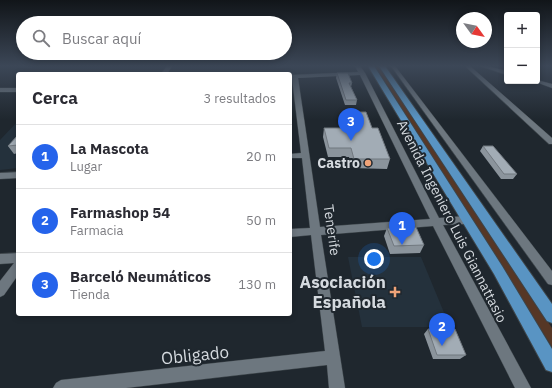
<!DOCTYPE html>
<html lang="es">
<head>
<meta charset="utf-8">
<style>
  :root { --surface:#fff; --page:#f2f2f3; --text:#2b2b33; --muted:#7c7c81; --line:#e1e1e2; --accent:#2563eb }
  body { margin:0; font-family:"IBM Plex Sans",sans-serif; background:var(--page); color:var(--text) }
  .controls { position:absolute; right:12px; top:12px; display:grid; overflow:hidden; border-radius:4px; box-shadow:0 2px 6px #0003 }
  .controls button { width:36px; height:36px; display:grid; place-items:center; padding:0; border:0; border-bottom:1px solid var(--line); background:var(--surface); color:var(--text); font:20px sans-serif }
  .compass { position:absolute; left:456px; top:12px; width:36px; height:36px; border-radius:50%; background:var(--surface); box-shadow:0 2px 6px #0003; rotate:123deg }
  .you { position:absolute; left:374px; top:259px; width:14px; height:14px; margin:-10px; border:3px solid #fff; border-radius:50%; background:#1a73e8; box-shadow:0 0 0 6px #1a73e833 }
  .badge { display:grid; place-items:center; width:26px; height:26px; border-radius:50%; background:var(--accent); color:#fff; font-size:13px; font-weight:700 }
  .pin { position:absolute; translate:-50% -33px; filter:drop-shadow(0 1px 2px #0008) }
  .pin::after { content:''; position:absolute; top:21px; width:14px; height:12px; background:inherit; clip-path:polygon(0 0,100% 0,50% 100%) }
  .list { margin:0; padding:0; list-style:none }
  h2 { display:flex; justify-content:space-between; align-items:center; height:52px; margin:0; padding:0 16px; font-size:17px }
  h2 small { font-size:13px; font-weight:400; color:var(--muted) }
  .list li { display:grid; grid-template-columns:26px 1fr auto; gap:12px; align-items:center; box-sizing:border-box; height:64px; padding:0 16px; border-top:1px solid var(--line) }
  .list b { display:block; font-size:15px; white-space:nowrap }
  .list p { margin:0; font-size:13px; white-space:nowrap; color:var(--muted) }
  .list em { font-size:13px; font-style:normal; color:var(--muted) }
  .icon { flex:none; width:22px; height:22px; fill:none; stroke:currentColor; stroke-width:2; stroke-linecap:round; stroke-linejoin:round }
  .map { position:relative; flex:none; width:552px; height:388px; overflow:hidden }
  .search { position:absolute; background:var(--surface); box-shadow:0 2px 6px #0003; left:16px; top:16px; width:276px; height:44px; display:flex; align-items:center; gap:10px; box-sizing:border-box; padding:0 14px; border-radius:22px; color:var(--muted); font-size:15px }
  .panel { position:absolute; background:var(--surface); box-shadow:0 2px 6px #0003; left:16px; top:72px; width:276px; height:244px; border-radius:4px }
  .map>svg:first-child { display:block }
</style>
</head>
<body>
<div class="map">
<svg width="552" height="388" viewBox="0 0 552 388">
  <rect width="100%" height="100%" fill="#1f272e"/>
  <path fill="#24313c" d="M18,121V168L0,170V140Z
    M348,257H421L450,327H362Z"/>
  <path fill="#563726" d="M375,66H379L552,328V347Z"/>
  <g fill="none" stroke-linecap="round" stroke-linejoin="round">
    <defs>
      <path id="minor" d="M167,66H172L167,74H161Z
        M355,66H360L365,73L439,218L466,216L469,217L471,220L469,223L466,224L443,225L531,388H515L433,226L321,235L345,388H329L327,365L126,388H53L56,383L61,380L325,351L311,235L290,237V229L310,228L302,158H290V154L301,153L292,78L290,79V75L358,72ZM360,75L430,219L320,227L298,78Z
        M391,66H395L552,271V285L548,284Z
        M465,66H470L552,138V144H549Z
        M480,66H487L507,71V75Z
        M537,80L552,84V88L533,81H537Z
        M0,88H18V92H0Z
        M18,172V178L0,179V173Z
        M18,253V275L4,295L0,297V281L14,263L0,264V254Z"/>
      <path id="major" d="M368,66H374L502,266L552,349V372L546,370L494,274Z
        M379,66H385L552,304V323L547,321Z"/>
    </defs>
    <use href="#minor" stroke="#3d454a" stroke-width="1"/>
    <use href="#major" stroke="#3d454a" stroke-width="2"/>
    <use href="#minor" fill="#6d777f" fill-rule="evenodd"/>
    <use href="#major" fill="#5994c3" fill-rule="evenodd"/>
  </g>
  <path fill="#8b949c" d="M337,73L352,83L351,87L357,100L356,105H345L336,78Z
    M353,112L372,128L390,159L387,169L352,168L349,157H328L323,137L324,128H354L351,120Z
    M18,135V153L14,154L8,146Z
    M483,146L517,174L513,179H501L480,151Z
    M387,228L424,245L420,253L390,254L384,236Z
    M428,329L466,355L460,359H433L424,334Z"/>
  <path fill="#a2acb5" stroke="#71787f" d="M337,73H348L352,83H349L357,100H346Z
    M353,112H366L372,128H378L390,159H354L351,148H329L324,128H358Z
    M18,135V145L8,146Z
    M483,146H493L517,174H504Z
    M416,227L424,245L394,246L387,228Z
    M428,329H455L466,355H437Z"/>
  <linearGradient id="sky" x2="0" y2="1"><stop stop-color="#111519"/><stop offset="0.55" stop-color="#3c4757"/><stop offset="1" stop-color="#3c4757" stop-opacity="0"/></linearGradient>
  <rect width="552" height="120" fill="url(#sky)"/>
  <g fill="#efa378" stroke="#1f272e" stroke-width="1.5">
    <circle cx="368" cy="163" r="4"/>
    <path d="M393 286h4v4h4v4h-4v4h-4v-4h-4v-4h4z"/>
  </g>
  <g text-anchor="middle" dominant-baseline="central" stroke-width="4" stroke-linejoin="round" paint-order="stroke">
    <g font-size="14" font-weight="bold" fill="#d5dadf" stroke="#1f272e" text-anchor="end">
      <text x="360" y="163">Castro</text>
    </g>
    <g font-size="14" fill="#d5dadf" stroke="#1f272e">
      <text transform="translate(452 221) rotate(63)">Avenida Ingeniero Luis Giannattasio</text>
      <text transform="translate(332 230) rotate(82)">Tenerife</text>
    </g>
    <g font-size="17" font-weight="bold" fill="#d5dadf" stroke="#1f272e" text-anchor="end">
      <text x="386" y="282">Asociación<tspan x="386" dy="20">Española</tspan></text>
    </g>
    <g font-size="17" fill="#d5dadf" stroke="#1f272e">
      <text transform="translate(195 355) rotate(-6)">Obligado</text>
    </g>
  </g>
</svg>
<div class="controls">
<button>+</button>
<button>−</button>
</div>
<svg class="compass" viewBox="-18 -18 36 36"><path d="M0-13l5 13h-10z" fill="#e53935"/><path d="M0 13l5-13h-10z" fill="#7c7c81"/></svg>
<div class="you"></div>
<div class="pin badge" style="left:402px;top:245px">1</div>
<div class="pin badge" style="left:442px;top:346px">2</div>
<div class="pin badge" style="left:351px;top:141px">3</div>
<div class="search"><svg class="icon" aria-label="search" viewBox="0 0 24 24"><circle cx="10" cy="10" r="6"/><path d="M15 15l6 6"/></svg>Buscar aquí</div>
<section class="panel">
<h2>Cerca<small>3 resultados</small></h2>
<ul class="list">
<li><span class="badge">1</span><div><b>La Mascota</b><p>Lugar</p></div><em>20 m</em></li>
<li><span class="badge">2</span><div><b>Farmashop 54</b><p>Farmacia</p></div><em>50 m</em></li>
<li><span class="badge">3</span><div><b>Barceló Neumáticos</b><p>Tienda</p></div><em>130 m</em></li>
</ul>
</section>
</div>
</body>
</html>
